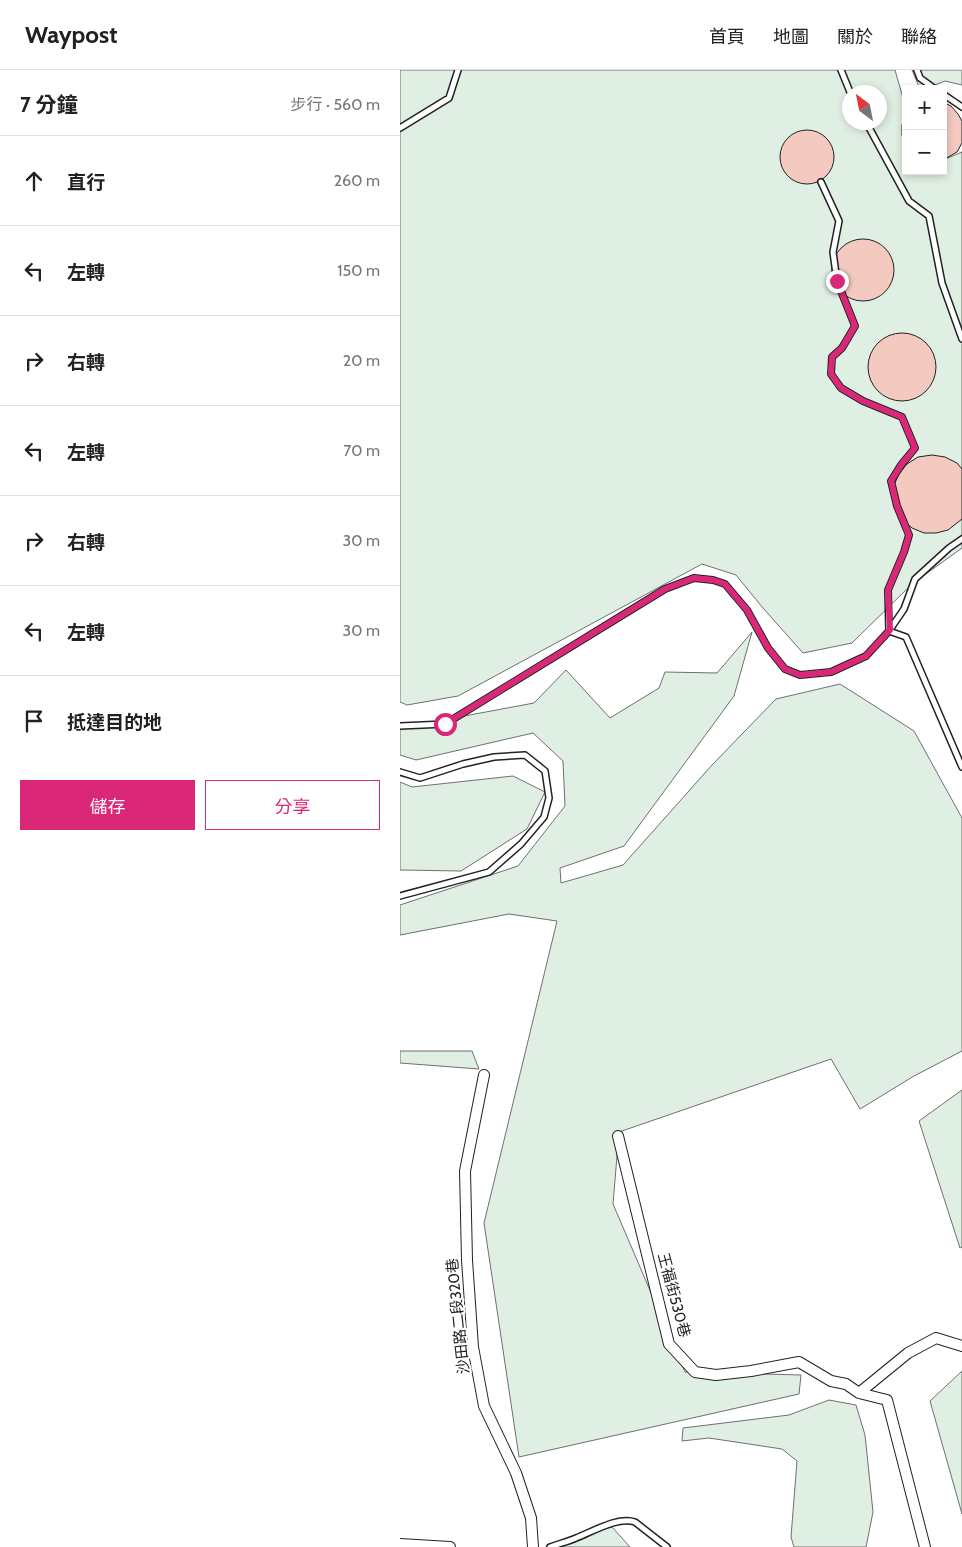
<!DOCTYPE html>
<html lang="zh-TW">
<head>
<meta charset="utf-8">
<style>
  :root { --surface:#fff; --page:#f6f6f6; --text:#202124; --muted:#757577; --line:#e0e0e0; --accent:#db2777 }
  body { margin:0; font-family:Cabin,"Noto Sans TC",sans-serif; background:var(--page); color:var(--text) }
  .controls { position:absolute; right:15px; top:15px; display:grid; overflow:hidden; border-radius:0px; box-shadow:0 2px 8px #0003 }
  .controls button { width:45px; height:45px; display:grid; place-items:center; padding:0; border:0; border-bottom:1px solid var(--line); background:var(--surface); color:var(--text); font:25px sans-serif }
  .compass { position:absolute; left:442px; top:15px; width:45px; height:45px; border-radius:50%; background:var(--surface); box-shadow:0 2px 8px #0003; rotate:328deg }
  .stop { position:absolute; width:15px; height:15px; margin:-11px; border:4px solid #db2777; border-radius:50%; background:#fff }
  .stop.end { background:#db2777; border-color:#fff; box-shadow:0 1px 5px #0008 }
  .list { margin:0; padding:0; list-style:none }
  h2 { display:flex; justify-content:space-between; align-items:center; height:65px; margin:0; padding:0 20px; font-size:21px }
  h2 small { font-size:16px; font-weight:400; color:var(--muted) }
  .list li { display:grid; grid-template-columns:32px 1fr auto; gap:15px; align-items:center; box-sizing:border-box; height:90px; padding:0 20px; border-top:1px solid var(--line) }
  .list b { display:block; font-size:19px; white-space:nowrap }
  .list em { font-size:16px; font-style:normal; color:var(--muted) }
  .actions { display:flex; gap:10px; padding:15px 20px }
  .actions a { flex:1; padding:11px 0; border:1px solid var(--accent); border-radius:0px; text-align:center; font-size:18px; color:var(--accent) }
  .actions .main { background:var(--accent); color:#fff }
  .icon { flex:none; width:28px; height:28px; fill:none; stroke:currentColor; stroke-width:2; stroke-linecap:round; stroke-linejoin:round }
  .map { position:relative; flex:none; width:562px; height:1477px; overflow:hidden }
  header { display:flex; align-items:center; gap:30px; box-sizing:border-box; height:70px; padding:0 25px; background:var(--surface); border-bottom:1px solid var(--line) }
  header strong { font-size:24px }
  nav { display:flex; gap:28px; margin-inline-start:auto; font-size:18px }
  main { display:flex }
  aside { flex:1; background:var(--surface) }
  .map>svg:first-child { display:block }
</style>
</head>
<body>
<header>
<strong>Waypost</strong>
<nav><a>首頁</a><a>地圖</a><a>關於</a><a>聯絡</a></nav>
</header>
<main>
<aside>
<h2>7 分鐘<small>步行 · 560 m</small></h2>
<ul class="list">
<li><svg class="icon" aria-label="ahead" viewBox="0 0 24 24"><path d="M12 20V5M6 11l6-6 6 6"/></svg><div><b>直行</b></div><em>260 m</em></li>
<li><svg class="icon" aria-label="left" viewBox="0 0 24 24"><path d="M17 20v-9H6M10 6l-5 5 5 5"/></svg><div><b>左轉</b></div><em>150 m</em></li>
<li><svg class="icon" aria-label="right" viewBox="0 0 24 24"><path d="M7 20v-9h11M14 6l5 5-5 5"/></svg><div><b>右轉</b></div><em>20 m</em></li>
<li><svg class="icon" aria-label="left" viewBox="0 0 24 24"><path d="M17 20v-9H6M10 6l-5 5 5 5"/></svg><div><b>左轉</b></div><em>70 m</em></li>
<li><svg class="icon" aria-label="right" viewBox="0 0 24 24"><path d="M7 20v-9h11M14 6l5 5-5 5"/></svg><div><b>右轉</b></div><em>30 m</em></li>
<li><svg class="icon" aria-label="left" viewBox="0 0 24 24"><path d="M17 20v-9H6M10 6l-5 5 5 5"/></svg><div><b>左轉</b></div><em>30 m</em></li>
<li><svg class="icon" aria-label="arrive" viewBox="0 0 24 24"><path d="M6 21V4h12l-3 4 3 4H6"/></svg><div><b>抵達目的地</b></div></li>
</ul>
<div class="actions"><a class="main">儲存</a><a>分享</a></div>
</aside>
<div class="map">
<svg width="562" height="1477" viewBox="0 0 562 1477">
  <rect width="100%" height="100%" fill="#fff"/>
  <path fill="#e0efe3" stroke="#6f6f6f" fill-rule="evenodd" d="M0,0H495L505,35L506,101H543V90L562,82V478L512,514L452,573L403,583L363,538L336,505L302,494L58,626L7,635L0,632ZM450,22H480V52H450Z
    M512,0H562V15L545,11L525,19H520Z
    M352,562L334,626L224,776L160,798L161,813L223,795L312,695L376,629L440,614L514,661L562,748V981L514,1006L460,1039L431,989L219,1062L213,1134L285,1302L401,1305L399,1324L119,1387L84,1153L157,851L109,844L0,865V835L118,796L165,736L163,691L133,663L16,690L0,685V658L134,633L166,600L210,648L259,618L265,602L317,603Z
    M113,706L145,722L127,759L61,801L0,800V712L12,717Z
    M0,981H72L79,999L0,993Z
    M562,1020V1177L560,1178L519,1051Z
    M562,1301V1444L530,1331Z
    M429,1330L456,1335L465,1365L473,1442L466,1477H394L391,1467L397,1391L382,1379L309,1368L282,1371L283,1358L389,1345Z
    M212,1457L230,1477H157L166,1469Z"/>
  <path fill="#f3c9c0" stroke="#222" d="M543,32L551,36L558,44L562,51V73L557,82L543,90Z
    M506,47V77L502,65V55Z
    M380 87a27 27 0 1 1 54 0a27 27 0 1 1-54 0Z
    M432 200a31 31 0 1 1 62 0a31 31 0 1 1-62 0Z
    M468 297a34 34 0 1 1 68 0a34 34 0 1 1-68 0Z
    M532,385L545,387L557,393L562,399V449L548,460L536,463H524L512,458L503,450L494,415L499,404L507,394L518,387Z"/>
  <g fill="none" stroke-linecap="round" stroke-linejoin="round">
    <defs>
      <path id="service" d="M441,0L450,22
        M517,0L520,8L535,19
        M543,24L562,37
        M466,52L509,131L529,146L542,213L562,269
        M0,58L49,28L58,0
        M421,112L439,151L433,182L437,211L455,256L442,278L432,287L431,304L441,318L463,331L502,347L515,378L501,395L491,411L497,436L509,465L504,482L488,520L489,561L506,567L562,697
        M0,656L45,654L265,519L294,508L313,510L325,514L347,540L368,578L385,599L400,605L431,602L466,586L489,561L504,539L515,509L549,478L562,469
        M0,702L20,708L63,694L94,687L125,685L145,701L149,728L144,747L121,774L89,802L0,826
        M150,1477C158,1474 167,1472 176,1468C192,1462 218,1446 235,1452L267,1477"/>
      <path id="minor" d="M84,1005L65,1101L67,1190L73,1277L84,1336L116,1403L131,1448L133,1477
        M218,1066L269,1274L295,1302L316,1305L351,1301L399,1292L431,1311L446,1314L459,1323L487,1330L525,1477
        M459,1323L508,1283L536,1268L562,1276
        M0,1474L50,1477"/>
    </defs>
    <use href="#service" stroke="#222" stroke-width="8"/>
    <use href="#minor" stroke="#222" stroke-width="12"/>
    <use href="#service" stroke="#fff" stroke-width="5"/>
    <use href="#minor" stroke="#fff" stroke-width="10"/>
  </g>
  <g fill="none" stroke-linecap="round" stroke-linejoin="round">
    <path stroke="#db2777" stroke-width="6" d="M45,654L265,519L294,508L313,510L325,514L347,540L368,578L385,599L400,605L431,602L466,586L490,560L488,520L504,482L509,465L497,436L491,411L501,395L515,378L502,347L463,331L441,318L431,304L432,287L442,278L455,256L437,211"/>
  </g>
  <g text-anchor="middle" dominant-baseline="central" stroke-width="4" stroke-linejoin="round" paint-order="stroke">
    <g font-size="15" fill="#222" stroke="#fff">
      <text transform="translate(274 1225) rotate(75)">王福街530巷</text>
      <text transform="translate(58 1246) rotate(-96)">沙田路二段320巷</text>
    </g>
  </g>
</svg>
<div class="controls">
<button>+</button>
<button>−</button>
</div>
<svg class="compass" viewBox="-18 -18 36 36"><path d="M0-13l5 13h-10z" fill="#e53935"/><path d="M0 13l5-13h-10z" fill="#757577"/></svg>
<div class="stop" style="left:45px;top:654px"></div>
<div class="stop end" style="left:437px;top:211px"></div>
</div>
</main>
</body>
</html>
